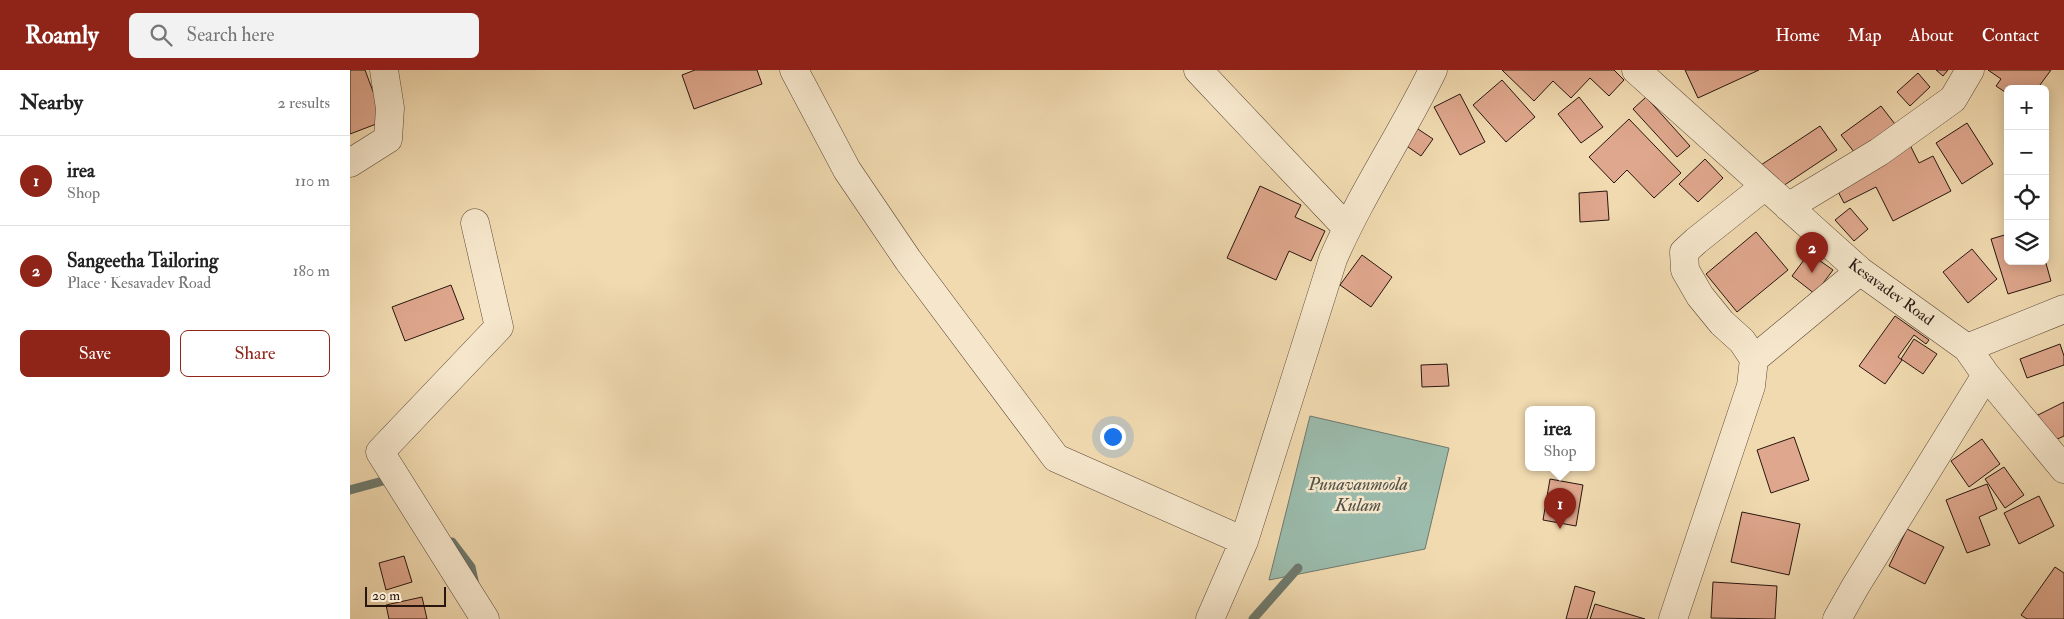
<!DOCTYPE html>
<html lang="en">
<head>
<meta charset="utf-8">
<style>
  :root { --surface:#fff; --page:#f2f2f2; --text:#222; --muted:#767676; --line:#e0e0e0; --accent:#8f2418 }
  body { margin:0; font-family:"IM FELL Double Pica",serif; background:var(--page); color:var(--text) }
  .controls { position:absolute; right:15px; top:15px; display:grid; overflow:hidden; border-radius:8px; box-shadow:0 2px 12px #0003 }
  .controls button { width:45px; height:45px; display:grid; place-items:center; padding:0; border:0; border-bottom:1px solid var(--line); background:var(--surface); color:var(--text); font:25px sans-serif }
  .scale { position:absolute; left:15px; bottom:12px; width:81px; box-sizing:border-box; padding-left:5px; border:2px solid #28160f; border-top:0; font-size:14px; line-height:18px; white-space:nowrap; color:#28160f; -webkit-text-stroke:4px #f6e7cc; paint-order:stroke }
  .you { position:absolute; left:762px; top:366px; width:18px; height:18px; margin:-12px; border:4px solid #fff; border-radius:50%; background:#1a73e8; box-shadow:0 0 0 8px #1a73e833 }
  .badge { display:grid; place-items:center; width:32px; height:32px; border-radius:50%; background:var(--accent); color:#fff; font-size:16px; font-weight:700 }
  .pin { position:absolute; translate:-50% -41px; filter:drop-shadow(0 1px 2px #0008) }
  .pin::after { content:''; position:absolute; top:26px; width:18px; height:15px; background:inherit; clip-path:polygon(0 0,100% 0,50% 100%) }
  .popup { position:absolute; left:1175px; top:336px; width:70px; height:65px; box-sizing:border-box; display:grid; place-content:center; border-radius:8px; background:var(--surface); filter:drop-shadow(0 1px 4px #0005); font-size:16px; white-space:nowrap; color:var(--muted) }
  .popup b { font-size:19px; color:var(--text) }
  .popup::after { content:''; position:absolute; left:50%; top:100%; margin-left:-10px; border:10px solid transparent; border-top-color:var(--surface) }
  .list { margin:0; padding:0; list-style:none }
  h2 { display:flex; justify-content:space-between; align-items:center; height:65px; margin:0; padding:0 20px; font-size:21px }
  h2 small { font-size:16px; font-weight:400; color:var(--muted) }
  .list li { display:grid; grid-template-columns:32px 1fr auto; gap:15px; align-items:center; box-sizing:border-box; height:90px; padding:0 20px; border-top:1px solid var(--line) }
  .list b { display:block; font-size:19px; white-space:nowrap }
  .list p { margin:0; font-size:16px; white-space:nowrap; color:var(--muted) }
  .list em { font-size:16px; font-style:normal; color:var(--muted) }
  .actions { display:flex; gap:10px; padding:15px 20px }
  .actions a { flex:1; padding:11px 0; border:1px solid var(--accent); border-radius:8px; text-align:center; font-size:18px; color:var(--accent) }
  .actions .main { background:var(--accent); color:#fff }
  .icon { flex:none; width:28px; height:28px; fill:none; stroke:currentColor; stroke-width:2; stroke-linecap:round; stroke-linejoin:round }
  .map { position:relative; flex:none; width:1714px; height:549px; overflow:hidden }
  header { display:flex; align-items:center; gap:30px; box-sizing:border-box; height:70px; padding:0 25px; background:var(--accent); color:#fff }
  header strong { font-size:24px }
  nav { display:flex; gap:28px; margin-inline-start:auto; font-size:18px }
  .search { width:350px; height:45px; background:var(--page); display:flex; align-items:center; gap:12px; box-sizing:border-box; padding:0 18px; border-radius:8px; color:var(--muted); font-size:19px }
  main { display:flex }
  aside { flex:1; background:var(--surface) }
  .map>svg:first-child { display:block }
</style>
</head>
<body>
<header>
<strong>Roamly</strong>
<div class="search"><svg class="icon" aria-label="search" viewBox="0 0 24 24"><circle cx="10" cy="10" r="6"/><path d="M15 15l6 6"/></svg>Search here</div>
<nav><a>Home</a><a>Map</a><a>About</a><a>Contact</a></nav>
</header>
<main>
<aside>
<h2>Nearby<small>2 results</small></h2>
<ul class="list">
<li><span class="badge">1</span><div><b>irea</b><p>Shop</p></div><em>110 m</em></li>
<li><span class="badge">2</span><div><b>Sangeetha Tailoring</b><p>Place · Kesavadev Road</p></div><em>180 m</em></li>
</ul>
<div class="actions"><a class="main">Save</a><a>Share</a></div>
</aside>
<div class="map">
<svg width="1714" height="549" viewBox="0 0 1714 549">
  <rect width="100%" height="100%" fill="#f1dab0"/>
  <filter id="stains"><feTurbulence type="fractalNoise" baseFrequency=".004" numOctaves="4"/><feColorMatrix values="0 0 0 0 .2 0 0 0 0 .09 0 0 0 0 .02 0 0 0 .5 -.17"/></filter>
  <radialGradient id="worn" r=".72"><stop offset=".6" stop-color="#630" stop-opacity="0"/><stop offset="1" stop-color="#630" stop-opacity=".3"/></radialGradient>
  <path fill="#9bbbac" stroke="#6d796d" d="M960,346L1099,378L1075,479L919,510Z"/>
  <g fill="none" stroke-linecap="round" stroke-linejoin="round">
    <path stroke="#6d796d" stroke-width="9" d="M0,420L44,408
      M102,472L121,497L125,515
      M903,549L948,498"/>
  </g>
  <path fill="#dfa78d" stroke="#28160f" d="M0,0H15L34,51L0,64Z
    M345,0H407L412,14L344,39L332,5Z
    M1152,0H1264L1274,10L1259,26L1240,8L1221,28L1203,11L1184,31Z
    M1335,0H1409L1348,28Z
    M1586,0H1598L1593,6Z
    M1638,0H1701L1687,19H1658V24L1646,16L1651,9Z
    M1568,3L1580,17L1560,36L1547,22Z
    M1152,10L1185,47L1156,72L1123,35Z
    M1110,24L1135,72L1110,85L1084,37Z
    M1229,27L1253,57L1231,73L1208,44Z
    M1296,27L1340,76L1327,87L1283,39Z
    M1531,36L1548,58L1508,87L1491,65Z
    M1279,49L1331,103L1304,128L1277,100L1264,113L1239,87Z
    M1617,53L1643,94L1612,114L1586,73Z
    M1062,55L1083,69L1071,86L1051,72Z
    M1470,56L1487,80L1427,120L1411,95Z
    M1560,75L1569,93L1583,86L1601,121L1543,151L1526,117L1494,133L1484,114Z
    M1355,89L1373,108L1348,132L1329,114Z
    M910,116L951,135L945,147L975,161L961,191L939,181L926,210L877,188Z
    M1257,121L1259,150L1230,152L1229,123Z
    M1500,138L1518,159L1504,171L1485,150Z
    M1406,162L1438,200L1387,242L1356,204Z
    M1658,164V191L1695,190L1701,211L1658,224L1641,169Z
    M1622,179L1647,209L1618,233L1593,202Z
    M1459,183L1483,200L1465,224L1442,206Z
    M1012,185L1042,207L1021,237L990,215Z
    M101,215L114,249L55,271L42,237Z
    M1545,246L1579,270L1576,274L1564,265L1548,287L1552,290L1535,314L1509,296Z
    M1564,269L1587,284L1573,304L1551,289Z
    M1710,274L1714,286V295L1677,308L1670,289Z
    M1097,294L1099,316L1072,317L1071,295Z
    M1714,332V366L1699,373L1686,346Z
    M1444,367L1459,410L1421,423L1407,380Z
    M1632,369L1650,394L1619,417L1601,391Z
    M1654,397L1674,425L1655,438L1635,409Z
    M1200,409L1233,415L1226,456L1193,450Z
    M1637,414L1647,439L1629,447L1640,475L1617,483L1596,430Z
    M1689,426L1704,456L1669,474L1654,443Z
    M1392,442L1450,454L1439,505L1381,492Z
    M1557,459L1594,477L1575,514L1539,496Z
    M54,486L62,512L36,520L29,493Z
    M1705,497L1714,503V549H1677L1671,545Z
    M1363,512L1427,516L1425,549L1361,548Z
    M1225,516L1245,522L1237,549H1216Z
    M72,527L77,549H39L36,535Z
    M1245,534L1295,549H1240Z"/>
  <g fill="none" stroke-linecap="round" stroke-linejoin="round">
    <defs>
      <path id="minor" d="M444,0L497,100L558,190L706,388L894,471
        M848,0L997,158
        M1286,0L1510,201L1617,278L1636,305L1714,399
        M0,93L38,69L40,38L34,0
        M1438,137L1529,82L1603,29L1620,0
        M125,153L149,257L30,382L135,549
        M1617,278L1714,239
        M1404,289L1510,201
        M860,549L894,471L983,189C1011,124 1052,64 1083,0
        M1323,549L1401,316L1404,289L1392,271L1372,253L1350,226L1335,200L1334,182L1346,171L1415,116
        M1487,549L1505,517L1636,305"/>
    </defs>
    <use href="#minor" stroke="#5a4737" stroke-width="29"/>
    <use href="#minor" stroke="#f6e7cc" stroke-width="28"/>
  </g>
  <g text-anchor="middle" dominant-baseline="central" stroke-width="5" stroke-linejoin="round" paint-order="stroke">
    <g font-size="16" fill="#28160f" stroke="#f6e7cc">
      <text transform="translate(1541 222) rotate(36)">Kesavadev Road</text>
    </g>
    <g font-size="18" font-style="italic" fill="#505046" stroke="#f6e7cc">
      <text x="1008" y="414">Punavanmoola<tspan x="1008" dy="21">Kulam</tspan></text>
    </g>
  </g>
  <rect width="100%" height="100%" filter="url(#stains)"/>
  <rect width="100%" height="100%" fill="url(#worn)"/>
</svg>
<div class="controls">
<button>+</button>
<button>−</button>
<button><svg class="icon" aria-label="locate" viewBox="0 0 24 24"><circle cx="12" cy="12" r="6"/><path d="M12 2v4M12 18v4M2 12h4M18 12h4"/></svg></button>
<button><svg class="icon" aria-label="layers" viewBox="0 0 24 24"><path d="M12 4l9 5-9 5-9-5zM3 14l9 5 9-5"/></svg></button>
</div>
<div class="scale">20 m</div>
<div class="you"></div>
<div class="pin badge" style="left:1210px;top:459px">1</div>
<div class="popup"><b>irea</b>Shop</div>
<div class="pin badge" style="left:1462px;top:203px">2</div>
</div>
</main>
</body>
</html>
